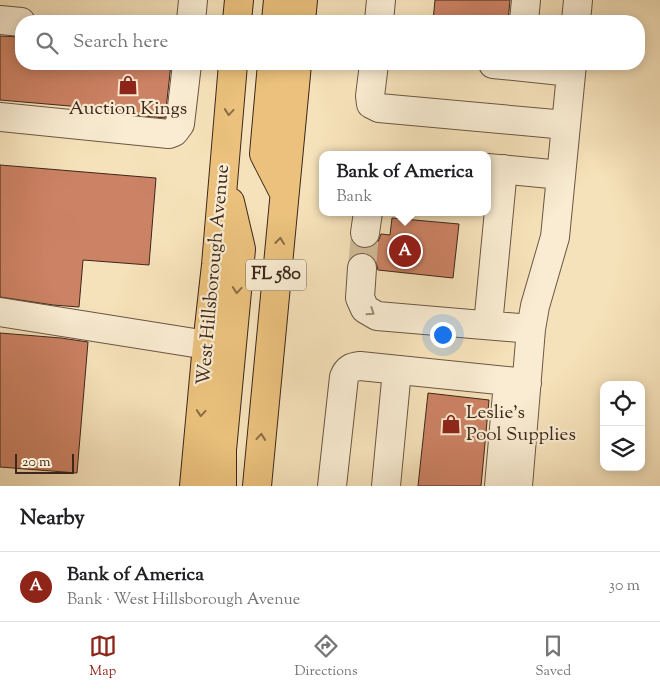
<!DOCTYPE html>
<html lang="en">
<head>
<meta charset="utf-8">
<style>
  :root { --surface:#fff; --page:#f6f6f6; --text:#202124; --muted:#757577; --line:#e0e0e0; --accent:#8f2418 }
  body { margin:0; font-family:"Sorts Mill Goudy",serif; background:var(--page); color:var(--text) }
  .controls { position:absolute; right:15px; bottom:15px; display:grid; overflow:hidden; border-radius:10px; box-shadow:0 2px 12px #0003 }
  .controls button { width:45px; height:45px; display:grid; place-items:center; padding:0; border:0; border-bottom:1px solid var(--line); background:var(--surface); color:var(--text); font:25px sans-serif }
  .scale { position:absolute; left:15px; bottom:12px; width:59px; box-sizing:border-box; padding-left:5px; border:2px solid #3d271c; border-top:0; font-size:14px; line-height:18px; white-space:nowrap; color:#3d271c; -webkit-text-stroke:4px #f9ecd2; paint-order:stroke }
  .you { position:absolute; left:442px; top:334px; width:18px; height:18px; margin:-12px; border:4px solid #fff; border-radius:50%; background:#1a73e8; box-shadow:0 0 0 8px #1a73e833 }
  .badge { display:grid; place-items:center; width:32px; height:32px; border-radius:50%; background:var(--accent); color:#fff; font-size:16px; font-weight:700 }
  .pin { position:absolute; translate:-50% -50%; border:2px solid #fff; box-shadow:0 1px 5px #0006 }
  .popup { position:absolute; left:319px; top:151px; width:172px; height:65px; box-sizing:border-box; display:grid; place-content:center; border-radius:10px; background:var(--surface); filter:drop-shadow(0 1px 4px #0005); font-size:16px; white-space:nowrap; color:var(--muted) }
  .popup b { font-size:19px; color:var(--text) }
  .popup::after { content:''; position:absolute; left:50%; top:100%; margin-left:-10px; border:10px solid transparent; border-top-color:var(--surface) }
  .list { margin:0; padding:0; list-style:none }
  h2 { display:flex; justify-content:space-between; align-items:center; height:65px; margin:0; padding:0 20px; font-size:21px }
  h2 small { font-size:16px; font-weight:400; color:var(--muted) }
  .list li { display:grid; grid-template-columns:32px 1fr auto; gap:15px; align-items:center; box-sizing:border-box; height:70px; padding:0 20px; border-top:1px solid var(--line) }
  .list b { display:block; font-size:19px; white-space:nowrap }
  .list p { margin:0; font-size:16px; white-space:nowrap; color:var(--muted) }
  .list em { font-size:16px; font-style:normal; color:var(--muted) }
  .icon { flex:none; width:28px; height:28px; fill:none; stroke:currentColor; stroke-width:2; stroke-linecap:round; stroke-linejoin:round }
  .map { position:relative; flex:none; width:660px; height:486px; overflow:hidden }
  .search { position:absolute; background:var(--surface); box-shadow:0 2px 12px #0003; left:15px; right:15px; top:15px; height:55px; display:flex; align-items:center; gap:12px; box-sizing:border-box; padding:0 18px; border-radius:20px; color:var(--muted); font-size:19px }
  .sheet { height:135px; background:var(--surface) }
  nav { display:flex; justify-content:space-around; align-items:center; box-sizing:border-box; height:70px; border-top:1px solid var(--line); background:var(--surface); font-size:14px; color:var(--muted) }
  nav a { display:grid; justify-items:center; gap:2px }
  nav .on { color:var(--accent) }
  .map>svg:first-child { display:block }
</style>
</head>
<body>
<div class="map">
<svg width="660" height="486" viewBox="0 0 660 486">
  <rect width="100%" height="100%" fill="#f6e2ba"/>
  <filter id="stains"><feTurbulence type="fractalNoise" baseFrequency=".004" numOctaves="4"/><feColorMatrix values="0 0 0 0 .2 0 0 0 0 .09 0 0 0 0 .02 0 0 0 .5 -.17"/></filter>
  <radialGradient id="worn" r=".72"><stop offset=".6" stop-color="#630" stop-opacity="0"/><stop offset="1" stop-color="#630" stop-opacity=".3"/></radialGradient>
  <path fill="#cc8264" stroke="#3d271c" d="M435,0H510L508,21H433Z
    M0,36L21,37V64H171L165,118L104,112L105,109L0,100Z
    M0,165L156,178L149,265L83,260L79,307L53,305L0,297Z
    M392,218L459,224L453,278L378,270L376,262L370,255L363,252L354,255L355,245L362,248H370L378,242L381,234L390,235Z
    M0,333L61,338L88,342L77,473L0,467Z
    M428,393L489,400L481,486H418Z"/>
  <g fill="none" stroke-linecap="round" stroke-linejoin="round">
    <path stroke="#d1bd9a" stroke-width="28" stroke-dasharray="28 14" stroke-linecap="butt" d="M362,268L365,233"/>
    <defs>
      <path id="minor" d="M0,20L21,22
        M191,21L193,0
        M379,21L381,0
        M524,21L526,0
        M576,21L578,0
        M374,64L370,96L371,104L379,108L566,125
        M493,64L571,72
        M0,117L169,134L174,132L180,124L187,64
        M488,168L561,175
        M365,233L368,212
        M362,268L360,298L365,309L377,316L531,329
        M0,312L207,345
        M488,325L503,169
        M332,486L344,377C347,369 351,367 360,366L527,383
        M386,486L397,370
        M499,486L508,382
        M518,486L531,329L535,306L555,237L572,64"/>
      <path id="major" d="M237,21L239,0
        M276,21L278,0
        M301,21L303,0
        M272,64L264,154L284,193
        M194,486L207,345L216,265L233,64
        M222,486V450L241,249L230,202
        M257,486L297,64"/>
    </defs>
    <use href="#minor" stroke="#6b5644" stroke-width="30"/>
    <use href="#major" stroke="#3d271c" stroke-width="30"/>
    <use href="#minor" stroke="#f9ecd2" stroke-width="28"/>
    <use href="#major" stroke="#ebc17d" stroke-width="28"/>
  </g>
  <defs><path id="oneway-chevron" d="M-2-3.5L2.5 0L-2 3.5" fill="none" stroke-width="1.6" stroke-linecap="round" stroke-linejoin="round" transform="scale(1.25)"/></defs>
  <g stroke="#8b6c48">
    <use href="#oneway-chevron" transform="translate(229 112) rotate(95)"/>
    <use href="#oneway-chevron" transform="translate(280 241) rotate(-84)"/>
    <use href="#oneway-chevron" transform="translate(237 290) rotate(95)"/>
    <use href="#oneway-chevron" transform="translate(201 413) rotate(95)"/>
    <use href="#oneway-chevron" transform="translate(261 437) rotate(-85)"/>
  </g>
  <use stroke="#9b8a77" href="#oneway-chevron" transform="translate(371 312) rotate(34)"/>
  <defs>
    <symbol id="shop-bare" viewBox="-9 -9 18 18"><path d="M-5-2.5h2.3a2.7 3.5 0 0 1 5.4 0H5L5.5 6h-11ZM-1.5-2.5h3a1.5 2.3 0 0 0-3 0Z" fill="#8f2418" stroke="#f9ecd2" stroke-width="2.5" paint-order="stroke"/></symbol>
  </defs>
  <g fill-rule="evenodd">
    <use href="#shop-bare" x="114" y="71" width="28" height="28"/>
    <use href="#shop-bare" x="437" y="410" width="28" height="28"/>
  </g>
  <g text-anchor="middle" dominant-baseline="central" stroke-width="4.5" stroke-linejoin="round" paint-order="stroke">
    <rect fill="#f9ecd2" stroke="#756253" stroke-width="1" x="246" y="259.5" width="60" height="31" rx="4"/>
    <g font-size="18" font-weight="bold" fill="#3d271c">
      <text x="276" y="275">FL 580</text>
    </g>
    <g font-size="19" fill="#3d271c" stroke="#f9ecd2">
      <text x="128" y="109">Auction Kings</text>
      <text x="466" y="413" text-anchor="start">Leslie's<tspan x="466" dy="22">Pool Supplies</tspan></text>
    </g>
    <g font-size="19" fill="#3d271c" stroke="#f9ecd2">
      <text transform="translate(214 275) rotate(-85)">West Hillsborough Avenue</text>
    </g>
  </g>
  <rect width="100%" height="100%" filter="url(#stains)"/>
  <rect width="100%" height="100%" fill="url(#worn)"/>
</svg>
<div class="controls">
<button><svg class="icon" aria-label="locate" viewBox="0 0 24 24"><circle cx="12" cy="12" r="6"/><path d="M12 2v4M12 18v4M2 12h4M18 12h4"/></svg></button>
<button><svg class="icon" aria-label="layers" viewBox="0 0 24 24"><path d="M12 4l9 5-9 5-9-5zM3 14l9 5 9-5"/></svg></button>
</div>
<div class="scale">20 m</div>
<div class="you"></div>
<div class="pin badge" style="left:405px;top:251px">A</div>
<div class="popup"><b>Bank of America</b>Bank</div>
<div class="search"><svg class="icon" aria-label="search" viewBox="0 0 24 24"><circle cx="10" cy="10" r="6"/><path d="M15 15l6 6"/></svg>Search here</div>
</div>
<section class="sheet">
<h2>Nearby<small></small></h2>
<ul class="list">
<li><span class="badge">A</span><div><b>Bank of America</b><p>Bank · West Hillsborough Avenue</p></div><em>30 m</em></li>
</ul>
</section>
<nav>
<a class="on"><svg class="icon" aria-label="map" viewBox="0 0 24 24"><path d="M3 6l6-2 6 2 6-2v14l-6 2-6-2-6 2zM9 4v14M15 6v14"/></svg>Map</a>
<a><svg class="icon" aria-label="directions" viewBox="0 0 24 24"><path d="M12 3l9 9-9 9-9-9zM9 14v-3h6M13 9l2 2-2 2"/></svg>Directions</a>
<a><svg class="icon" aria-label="saved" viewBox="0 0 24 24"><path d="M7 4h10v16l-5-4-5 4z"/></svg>Saved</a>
</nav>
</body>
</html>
